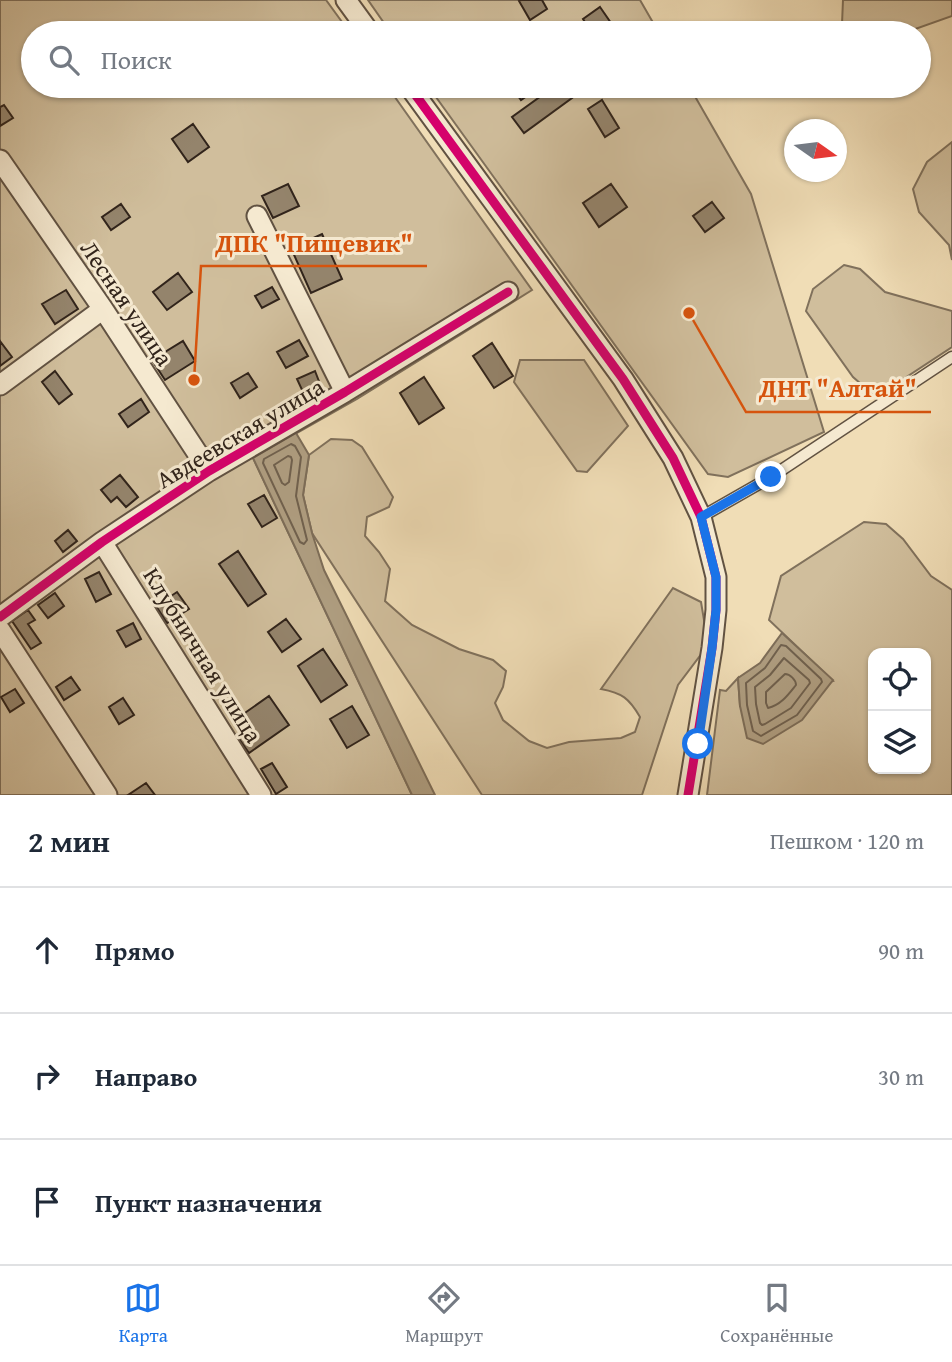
<!DOCTYPE html>
<html lang="ru">
<head>
<meta charset="utf-8">
<style>
  :root { --surface:#fff; --page:#f2f2f3; --text:#1f2937; --muted:#747a83; --line:#e0e1e3; --accent:#1a73e8 }
  body { margin:0; font-family:"Gentium Book Plus",serif; background:var(--page); color:var(--text) }
  .controls { position:absolute; right:21px; bottom:21px; display:grid; overflow:hidden; border-radius:14px; box-shadow:0 2px 5px #0004 }
  .controls button { width:63px; height:63px; display:grid; place-items:center; padding:0; border:0; border-bottom:2px solid var(--line); background:var(--surface); color:var(--text); font:35px sans-serif }
  .compass { position:absolute; left:784px; top:119px; width:63px; height:63px; border-radius:50%; background:var(--surface); box-shadow:0 2px 5px #0004; rotate:104deg }
  .stop { position:absolute; width:21px; height:21px; margin:-16px; border:5px solid #1a73e8; border-radius:50%; background:#fff }
  .stop.end { background:#1a73e8; border-color:#fff; box-shadow:0 2px 7px #0008 }
  .list { margin:0; padding:0; list-style:none }
  h2 { display:flex; justify-content:space-between; align-items:center; height:91px; margin:0; padding:0 28px; font-size:30px }
  h2 small { font-size:23px; font-weight:400; color:var(--muted) }
  .list li { display:grid; grid-template-columns:46px 1fr auto; gap:21px; align-items:center; box-sizing:border-box; height:126px; padding:0 28px; border-top:2px solid var(--line) }
  .list b { display:block; font-size:26px; white-space:nowrap }
  .list em { font-size:23px; font-style:normal; color:var(--muted) }
  .icon { flex:none; width:38px; height:38px; fill:none; stroke:currentColor; stroke-width:2; stroke-linecap:round; stroke-linejoin:round }
  .map { position:relative; flex:none; width:952px; height:795px; overflow:hidden }
  .search { position:absolute; background:var(--surface); box-shadow:0 2px 5px #0004; left:21px; right:21px; top:21px; height:77px; display:flex; align-items:center; gap:18px; box-sizing:border-box; padding:0 24px; border-radius:38px; color:var(--muted); font-size:26px }
  .sheet { height:469px; background:var(--surface) }
  nav { display:flex; justify-content:space-around; align-items:center; box-sizing:border-box; height:98px; border-top:2px solid var(--line); background:var(--surface); font-size:19px; color:var(--muted) }
  nav a { display:grid; justify-items:center; gap:4px }
  nav .on { color:var(--accent) }
  .map>svg:first-child { display:block }
</style>
</head>
<body>
<div class="map">
<svg width="952" height="795" viewBox="0 0 952 795">
  <rect width="100%" height="100%" fill="#f0ddb6"/>
  <filter id="stains"><feTurbulence type="fractalNoise" baseFrequency=".00286" numOctaves="4"/><feColorMatrix values="0 0 0 0 .2 0 0 0 0 .09 0 0 0 0 .02 0 0 0 .5 -.17"/></filter>
  <radialGradient id="worn" r=".72"><stop offset=".6" stop-color="#630" stop-opacity="0"/><stop offset="1" stop-color="#630" stop-opacity=".3"/></radialGradient>
  <path fill="#d0be9c" stroke="#80715c" stroke-width="2" fill-rule="evenodd" d="M0,0H326L350,33H33V86H387L532,290L357,399L253,458L412,795H0Z
    M368,0H640L659,33H391Z
    M843,0H952V16L904,33H848L842,24Z
    M428,86H689L751,194L824,432L728,477L708,474Z
    M952,142V260L949,245L919,212L913,189L927,162Z
    M844,265L860,269L885,292L952,311V347L876,397L853,377L806,311L813,289Z
    M520,360H584L628,426L587,472L577,471L514,382Z
    M331,439L352,440L362,447L393,497L389,507L367,517L365,536L379,552L390,569L385,601L412,625L459,649L493,660L506,671L503,687L495,703L503,720L529,741L547,748L569,742L621,738L635,732L640,717C629,698 622,693 601,689L673,588L701,602L705,626L702,653L678,685L642,795H482L312,533L303,495L309,455Z
    M864,522L886,524L903,539L931,576L952,590V795H707L720,690L726,691L738,678L740,706L833,681L769,620L781,576ZM873,653H926V769H873Z"/>
  <path fill="#af9e81" stroke="#7d6d58" stroke-width="2" d="M296,433L309,455L303,495L312,533L324,570L435,795H412L253,458Z
    M782,633L833,680L802,720L763,744L747,738L740,706L738,678L760,663Z"/>
  <g fill="none" stroke-linecap="round" stroke-linejoin="round">
    <path stroke="#70614e" stroke-width="2" d="M291,444L295,446L301,457L296,496L307,540L304,544L300,542L263,463L264,459Z
      M288,456L291,457L292,460L289,482L285,485L282,483L274,465Z
      M781,645L786,646L821,679L822,682L797,715L761,736L753,731L747,705L746,683L765,668Z
      M784,658L809,680L810,683L791,708L765,724L762,725L760,723L756,704L755,687L770,675Z
      M785,674C790,674 796,680 796,685C788,695 781,705 768,708L766,703V692Z"/>
  </g>
  <path fill="#94846c" stroke="#31241b" stroke-width="2" d="M521,0H542L547,9L530,20L519,1Z
    M600,7L611,23L596,33H592L583,19Z
    M480,23L487,33H464Z
    M511,86H541L521,100Z
    M555,86H563L572,98L524,133L512,117Z
    M602,100L619,128L605,137L588,109Z
    M4,105L13,118L0,126V107Z
    M193,124L209,147L188,162L172,139Z
    M288,184L299,206L273,218L262,196Z
    M611,184L627,207L599,227L583,203Z
    M712,202L724,218L705,232L693,216Z
    M121,204L130,217L111,230L102,217Z
    M322,234L342,279L311,293L291,248Z
    M178,273L192,292L167,310L153,292Z
    M272,287L279,299L262,308L255,296Z
    M66,290L78,309L55,324L42,304Z
    M299,340L308,356L286,368L277,352Z
    M0,341L12,357L0,366Z
    M183,341L195,361L165,380L152,360Z
    M492,343L513,376L494,388L473,356Z
    M55,371L72,394L59,404L42,382Z
    M315,371L320,384L303,392L297,379Z
    M248,373L257,387L240,398L231,383Z
    M424,377L444,408L419,424L400,393Z
    M141,399L149,412L128,427L119,414Z
    M120,475L138,497L126,507L117,497L111,502L101,490Z
    M264,495L277,518L262,527L248,504Z
    M68,530L77,541L63,552L55,541Z
    M238,551L266,594L248,606L219,564Z
    M99,572L111,594L96,602L85,579Z
    M177,592L189,609L167,623L156,606Z
    M55,593L64,606L48,618L38,605Z
    M28,610L35,620L28,624L41,643L31,649L12,621Z
    M286,619L301,639L282,652L268,632Z
    M133,623L141,639L126,647L117,631Z
    M323,649L347,685L321,702L298,666Z
    M71,677L80,690L64,700L56,687Z
    M15,689L24,703L10,712L1,697Z
    M269,696L289,725L249,753L237,736L250,726L242,715Z
    M123,698L134,715L119,724L109,707Z
    M352,706L369,735L347,748L330,719Z
    M272,763L287,787L276,794L261,769Z
    M146,783L155,795H128Z"/>
  <g fill="none" stroke-linecap="round" stroke-linejoin="round">
    <defs>
      <path id="service" d="M701,517L771,477L952,357"/>
      <path id="minor" d="M346,0L370,33
        M409,86L623,379L673,458L701,517L716,577V610L712,648L688,795
        M0,160L103,309L209,471
        M257,216L345,392
        M0,385L103,309
        M102,542L261,795
        M0,617L102,542L209,471L345,392L508,292
        M0,630L107,795"/>
    </defs>
    <use href="#service" stroke="#615242" stroke-width="13"/>
    <use href="#minor" stroke="#615242" stroke-width="23"/>
    <use href="#service" stroke="#f5e9d0" stroke-width="10"/>
    <use href="#minor" stroke="#f5e9d0" stroke-width="19"/>
    <defs>
      <path id="cycleway" d="M409,86L623,379L673,458L701,517L716,577V610L712,648L688,795
        M0,617L102,542L209,471L345,392L508,292"/>
    </defs>
    <use href="#cycleway" stroke="#f5e9d0" stroke-width="13"/>
    <use href="#cycleway" stroke="#d6006c" stroke-width="9"/>
  </g>
  <g fill="none" stroke-linecap="round" stroke-linejoin="round">
    <path stroke="#1a73e8" stroke-width="9" d="M698,744L712,648L716,610V577L701,517L771,477"/>
  </g>
  <g text-anchor="middle" dominant-baseline="central" stroke-width="6" stroke-linejoin="round" paint-order="stroke">
    <g font-size="24" fill="#31241b" stroke="#f5e9d0">
      <text transform="translate(127 303) rotate(56)">Лесная улица</text>
      <text transform="translate(240 433) rotate(-31)">Авдеевская улица</text>
      <text transform="translate(203 655) rotate(58)">Клубничная улица</text>
    </g>
  </g>
  <path fill="none" stroke="#d6540e" stroke-width="2.5" d="M194 380L201 266H427M689 313L746 412H931"/>
  <g fill="#d6540e" stroke="#f5e9d0" stroke-width="2.5">
    <circle cx="194" cy="380" r="7"/>
    <circle cx="689" cy="313" r="7"/>
  </g>
  <g font-size="26" text-anchor="middle" font-weight="bold" fill="#d6540e" stroke="#f5e9d0" stroke-width="6" stroke-linejoin="round" paint-order="stroke">
    <text x="314" y="252">ДПК "Пищевик"</text>
    <text x="838" y="397">ДНТ "Алтай"</text>
  </g>
  <rect width="100%" height="100%" filter="url(#stains)"/>
  <rect width="100%" height="100%" fill="url(#worn)"/>
</svg>
<div class="controls">
<button><svg class="icon" aria-label="locate" viewBox="0 0 24 24"><circle cx="12" cy="12" r="6"/><path d="M12 2v4M12 18v4M2 12h4M18 12h4"/></svg></button>
<button><svg class="icon" aria-label="layers" viewBox="0 0 24 24"><path d="M12 4l9 5-9 5-9-5zM3 14l9 5 9-5"/></svg></button>
</div>
<svg class="compass" viewBox="-18 -18 36 36"><path d="M0-13l5 13h-10z" fill="#e53935"/><path d="M0 13l5-13h-10z" fill="#747a83"/></svg>
<div class="stop" style="left:698px;top:744px"></div>
<div class="stop end" style="left:771px;top:477px"></div>
<div class="search"><svg class="icon" aria-label="search" viewBox="0 0 24 24"><circle cx="10" cy="10" r="6"/><path d="M15 15l6 6"/></svg>Поиск</div>
</div>
<section class="sheet">
<h2>2 мин<small>Пешком · 120 m</small></h2>
<ul class="list">
<li><svg class="icon" aria-label="ahead" viewBox="0 0 24 24"><path d="M12 20V5M6 11l6-6 6 6"/></svg><div><b>Прямо</b></div><em>90 m</em></li>
<li><svg class="icon" aria-label="right" viewBox="0 0 24 24"><path d="M7 20v-9h11M14 6l5 5-5 5"/></svg><div><b>Направо</b></div><em>30 m</em></li>
<li><svg class="icon" aria-label="arrive" viewBox="0 0 24 24"><path d="M6 21V4h12l-3 4 3 4H6"/></svg><div><b>Пункт назначения</b></div></li>
</ul>
</section>
<nav>
<a class="on"><svg class="icon" aria-label="map" viewBox="0 0 24 24"><path d="M3 6l6-2 6 2 6-2v14l-6 2-6-2-6 2zM9 4v14M15 6v14"/></svg>Карта</a>
<a><svg class="icon" aria-label="directions" viewBox="0 0 24 24"><path d="M12 3l9 9-9 9-9-9zM9 14v-3h6M13 9l2 2-2 2"/></svg>Маршрут</a>
<a><svg class="icon" aria-label="saved" viewBox="0 0 24 24"><path d="M7 4h10v16l-5-4-5 4z"/></svg>Сохранённые</a>
</nav>
</body>
</html>
